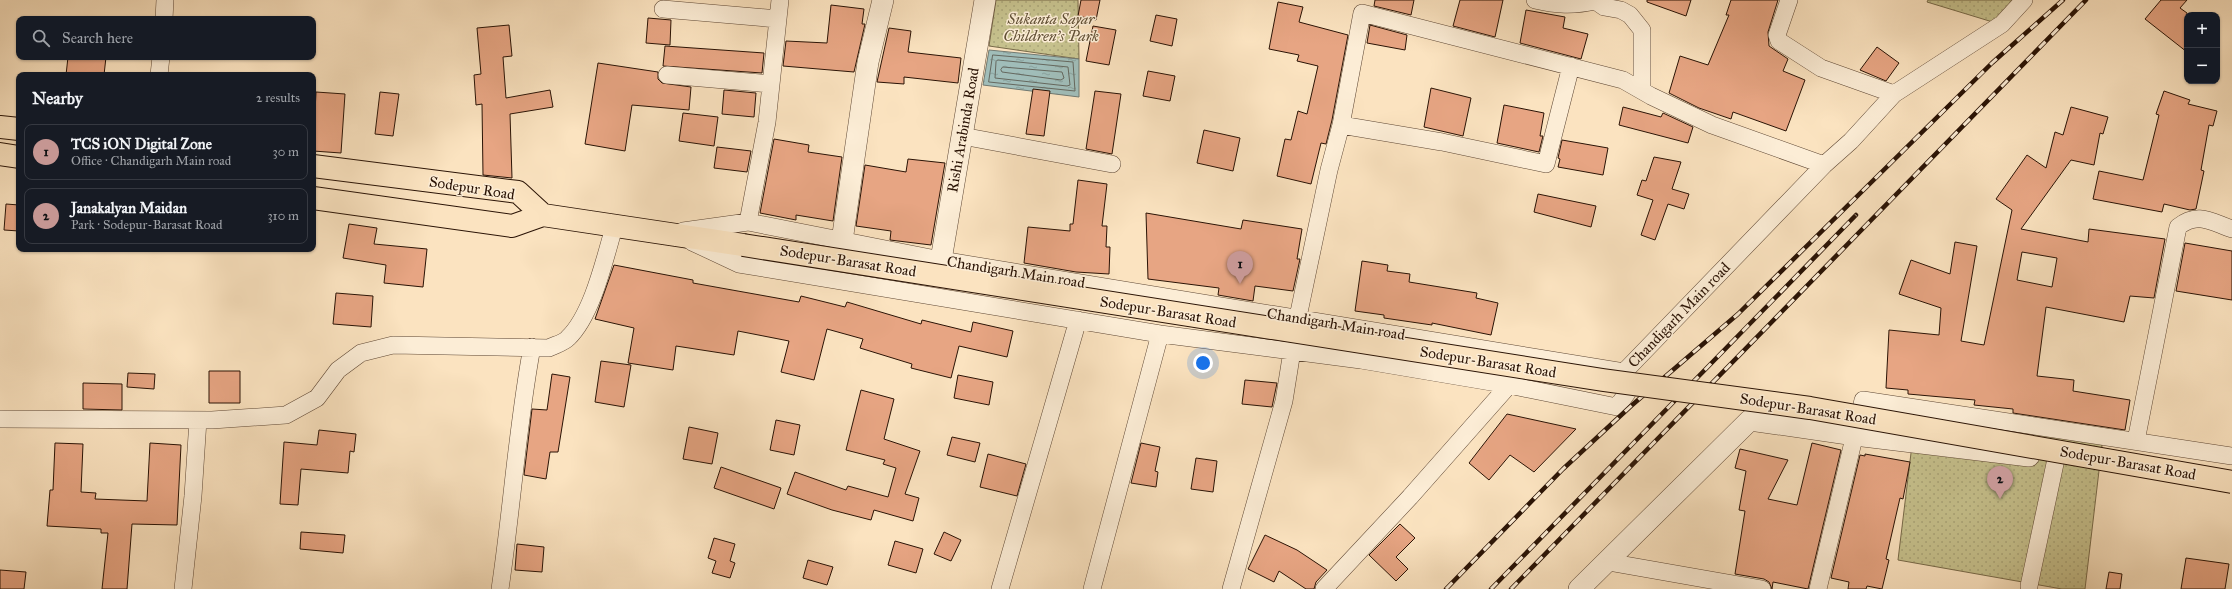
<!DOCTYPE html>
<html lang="en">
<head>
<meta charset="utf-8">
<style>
  :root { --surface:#171b24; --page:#20242c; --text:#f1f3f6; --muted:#9ea1a6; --line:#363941; --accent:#c59692 }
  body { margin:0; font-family:"IM FELL Great Primer",serif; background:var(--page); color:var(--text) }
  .controls { position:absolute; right:12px; top:12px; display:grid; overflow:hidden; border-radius:8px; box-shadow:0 1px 3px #0004 }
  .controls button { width:36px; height:36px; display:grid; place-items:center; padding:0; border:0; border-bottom:1px solid var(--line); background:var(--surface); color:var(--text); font:20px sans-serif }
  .you { position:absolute; left:1203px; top:363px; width:14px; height:14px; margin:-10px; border:3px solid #fff; border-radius:50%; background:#1a73e8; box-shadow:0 0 0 6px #1a73e833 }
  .badge { display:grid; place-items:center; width:26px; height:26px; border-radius:50%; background:var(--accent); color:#111; font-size:13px; font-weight:700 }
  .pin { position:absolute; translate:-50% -33px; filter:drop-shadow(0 1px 2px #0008) }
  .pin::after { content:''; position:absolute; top:21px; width:14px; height:12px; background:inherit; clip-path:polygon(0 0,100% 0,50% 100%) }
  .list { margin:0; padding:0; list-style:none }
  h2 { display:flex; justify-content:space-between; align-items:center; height:52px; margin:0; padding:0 16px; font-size:17px }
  h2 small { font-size:13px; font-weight:400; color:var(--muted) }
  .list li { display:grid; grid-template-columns:26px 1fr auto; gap:12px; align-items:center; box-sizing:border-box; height:56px; margin:0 8px 8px; padding:0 8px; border:1px solid var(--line); border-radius:8px }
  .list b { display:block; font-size:15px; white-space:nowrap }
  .list p { margin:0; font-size:13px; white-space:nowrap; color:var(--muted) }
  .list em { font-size:13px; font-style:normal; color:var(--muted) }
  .icon { flex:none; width:22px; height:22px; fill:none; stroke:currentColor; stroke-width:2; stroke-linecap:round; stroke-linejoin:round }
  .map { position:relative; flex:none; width:2232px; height:589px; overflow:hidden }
  .search { position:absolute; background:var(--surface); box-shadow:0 1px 3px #0004; left:16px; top:16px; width:300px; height:44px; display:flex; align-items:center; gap:10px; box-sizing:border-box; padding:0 14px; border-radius:8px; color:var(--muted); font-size:15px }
  .panel { position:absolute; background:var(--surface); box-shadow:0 1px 3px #0004; left:16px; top:72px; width:300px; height:180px; border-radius:8px }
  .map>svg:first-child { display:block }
</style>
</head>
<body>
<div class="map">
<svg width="2232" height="589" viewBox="0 0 2232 589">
  <defs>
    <pattern id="park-dots" width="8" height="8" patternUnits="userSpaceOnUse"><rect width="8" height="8" fill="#c6c18d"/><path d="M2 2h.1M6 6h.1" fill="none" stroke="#aaa578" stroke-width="1.8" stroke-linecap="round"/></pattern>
    <pattern id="water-ripples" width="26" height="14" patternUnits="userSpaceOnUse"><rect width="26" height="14" fill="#a0bdb9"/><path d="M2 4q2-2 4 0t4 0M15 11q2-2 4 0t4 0" fill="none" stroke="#8aa29e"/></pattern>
  </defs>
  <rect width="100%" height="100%" fill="#fbe3c0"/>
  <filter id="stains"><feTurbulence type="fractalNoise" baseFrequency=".005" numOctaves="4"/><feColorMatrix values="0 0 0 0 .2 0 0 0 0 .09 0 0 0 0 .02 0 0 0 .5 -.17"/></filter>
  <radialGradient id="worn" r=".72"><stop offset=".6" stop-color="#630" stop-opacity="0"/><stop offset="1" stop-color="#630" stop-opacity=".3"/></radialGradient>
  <path fill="url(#park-dots)" stroke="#786a49" d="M996,0H1078L1079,59L989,46Z
    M1928,0H2013L1996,23L1927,2Z
    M1916,412L2103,437L2085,589H2062L1898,560Z"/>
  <path fill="url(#water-ripples)" stroke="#717971" d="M989,50L1079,59V97L983,85Z"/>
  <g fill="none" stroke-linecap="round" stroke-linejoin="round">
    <path stroke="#65685f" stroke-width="1" d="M993,55L1073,62L1075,91L989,82Z
      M998,60L1068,67L1070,85L1067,86L995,78L996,62Z
      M1003,67L1062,72L1064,78L1061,80L1002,72L1001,70Z"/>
  </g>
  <path fill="#e7a583" stroke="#2a1305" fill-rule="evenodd" d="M1081,0H1100L1096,20L1078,16Z
    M1375,0H1414L1411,15L1374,6Z
    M1460,0H1503L1495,37L1453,26Z
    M1647,0H1691L1686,16L1647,2Z
    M1731,0H1778L1768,32L1769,46L1788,59L1783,71L1805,80L1786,131L1733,112L1731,119L1699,108L1669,93L1680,56L1708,65L1729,15H1726Z
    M2161,0H2187L2180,8L2187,13V52L2145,19Z
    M1278,2L1303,7L1299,22L1348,35L1332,120L1326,144L1321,143L1311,184L1277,176L1285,139L1291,140L1298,111L1307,114L1318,66L1297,61L1299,55L1269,49Z
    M831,5L864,9L862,24H865L854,72L783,66L786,41L827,43Z
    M1526,10L1565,17L1563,28L1588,34L1581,59L1520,43Z
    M1156,15L1177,19L1172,46L1150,41Z
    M648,18L671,20L670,45L646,43Z
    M509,25L512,56L503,57L506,98L550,90L553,107L510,114L512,178L483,175L482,104L476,105L474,75L481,74L477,28Z
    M1370,25L1407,35L1405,50L1367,43Z
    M1093,26L1116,30L1109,65L1086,61Z
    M889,28L911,31L908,52L961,58L958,83L904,77V84L877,82Z
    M665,46L764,53L762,73L663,66Z
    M1877,47L1899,63L1886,81L1860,70Z
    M68,57H106L104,75H66Z
    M598,63L658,72V79L662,83L691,87L689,110L632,105L625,151L585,144Z
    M1148,71L1175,76L1170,101L1143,96Z
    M1431,88L1471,98L1463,136L1424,127Z
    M1033,89L1050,91L1044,136L1026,134Z
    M724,90L756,93L754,117L722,114Z
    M1095,91L1121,94L1112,154L1086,149Z
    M2164,91L2190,100L2188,104L2217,111L2213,126L2209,125L2201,170L2204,171L2196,209L2190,210L2164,204L2162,212L2093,199L2099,171L2143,180L2159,115L2156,114Z
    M316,92L345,94L341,153L313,151Z
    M380,92L399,94L393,136L375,134Z
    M1504,105L1544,113L1540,136H1543L1539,152L1497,143Z
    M1623,107L1661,117L1663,113L1693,127L1688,143L1619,125Z
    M2071,107L2108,117L2103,134L2100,133L2094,165L2071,160L2021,229L2088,242L2089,229L2165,239L2154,298L2130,296L2124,322L2046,307L2037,376L2074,380L2073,391L2130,400L2125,430L2013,413V409L1974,405L1975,400L1908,394V390L1886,388L1889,330L1939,335L1941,308L1899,294L1911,260L1950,274L1955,242L1977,246L1961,341L1984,345L2012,210L1996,199L2027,155L2046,168L2055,132L2063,135ZM2022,252L2057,258L2052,287L2017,280Z
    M683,113L718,117L714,146L679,141Z
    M1204,130L1240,138L1233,171L1197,163Z
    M774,139L809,145L808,152L842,157L833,221L796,215V220L760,213Z
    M1562,140L1608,148L1603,175L1558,167L1560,159L1558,158Z
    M717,147L751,151L747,172L714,168Z
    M1654,157L1681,162L1672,189L1689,194L1684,209L1668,204L1655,240L1641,235L1653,200L1637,195L1642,180L1646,181Z
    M908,159L945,163L931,245L890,240L891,231L856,226L865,165L906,172Z
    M1078,180L1107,184L1102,226H1107L1106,247H1110L1109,274L1076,272L1024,263L1028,227L1070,231V224H1073Z
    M1538,194L1596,206L1591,227L1534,212Z
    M6,204L19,205V231L4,230Z
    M1146,213L1241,229L1243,220L1302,229L1297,259H1300L1293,291L1255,286L1253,301L1218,295L1219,288L1148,279Z
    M349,224L377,228L374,244L427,249L423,287L384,283L386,265L343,258Z
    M2185,243L2232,251V300L2176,291Z
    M1362,261L1388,265L1387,271L1410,274L1409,282L1477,293L1476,298L1498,303L1491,335L1432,323V325L1384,318V315L1355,311Z
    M614,265L693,280V283L799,302L801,296L845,307L847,302L921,324L922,320L971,332L973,322L1013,331L1007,357L959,346L951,378L911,368L912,364L860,348L863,339L827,329L814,380L781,372L789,341L738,331L734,355L676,346L673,370L628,363L634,328L595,319Z
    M336,293L373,296L371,327L333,324Z
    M601,361L631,365L624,407L595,402Z
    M209,371H240V403H209Z
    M128,373L155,374L154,389L127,387Z
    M552,374L570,377L558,452H550L546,479L524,475L532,409L547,410Z
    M958,375L993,382L989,405L954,398Z
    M1245,380L1277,383L1272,407L1242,404Z
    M83,383L122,384V410L83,409Z
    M861,390L894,399L884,439L920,451L905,494L919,498L913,521L874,510L871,520L832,510L787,494L795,472L846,490L848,486L888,497L896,468L883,464L885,460L846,450Z
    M1507,414L1576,429L1534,472L1510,455L1489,480L1469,463Z
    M776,420L800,425L794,455L770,450Z
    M689,427L718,433L712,464L683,459Z
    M319,430L356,434L354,452L350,451L348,473L301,469L298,505L280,504L284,442L317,445Z
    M952,437L980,443L975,462L947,455Z
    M55,443L83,444L81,492L96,493L95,499L147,501L150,443L181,445L177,525L132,524L127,589H102L108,533H101V529L47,526L50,490H53Z
    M1141,443L1160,447L1155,471L1158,472L1156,487L1131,483Z
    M1812,443L1841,450L1808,589L1773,582L1772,589L1769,582L1764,579L1735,574L1745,511L1739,510L1746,471L1735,468L1740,449L1788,460L1768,499L1797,505Z
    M988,454L1026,464L1017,496L980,487Z
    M1865,454L1910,462L1903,499L1900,498L1886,559L1889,560L1882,589L1867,586L1866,589H1848L1849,582L1831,578L1860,455L1865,456Z
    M1196,458L1217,461L1213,492L1191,489Z
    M721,467L781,488L774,509L714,488Z
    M1400,524L1415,538L1396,557L1408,569L1396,581L1369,555Z
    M301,532L345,535L343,553L300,549Z
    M944,532L961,540L951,561L934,554Z
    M1265,535L1297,550L1327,570L1316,582L1314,589H1306L1279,571L1274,582L1248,569Z
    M714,538L735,544L730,561L735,563L730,578L712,573L716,561L708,558Z
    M895,541L923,549L916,573L888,565Z
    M517,544L544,547L542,572L515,570Z
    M2186,558L2229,564L2225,589H2181Z
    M808,560L833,567L827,585L803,578Z
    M0,570L26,572L24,589H0Z
    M2109,572L2122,574L2120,589H2106Z"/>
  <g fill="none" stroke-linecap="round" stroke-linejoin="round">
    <defs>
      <path id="minor" d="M1535,0C1556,5 1573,6 1595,1
        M1594,0L1604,7L1621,10L1630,15L1642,30V90
        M1789,0L1777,35L1779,41L1821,68L1894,94
        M663,9L778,19
        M164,19L165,0
        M159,75L161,57
        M667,75L771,84
        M1341,125L1362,13L1623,80L1651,96L1712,125L1824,165
        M962,136L1112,164
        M748,222L767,122L780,0
        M683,231L748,222L941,260L1624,372
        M692,242L739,264L1160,334L1361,360L1509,385L1617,407L1627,393L1624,372
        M1298,317L1329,170L1341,125L1442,142L1546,164L1571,66
        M1624,372L1824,165L1851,141L1894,94L2002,24L2024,0
        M0,419L212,420L286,415L317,398L338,370L361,353L393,345L549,348C554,345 564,343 568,338C593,314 605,257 615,224
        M2136,441L2178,227C2198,211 2211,222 2232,229
        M1608,562L1762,589
        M2029,586L2056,459
        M183,589L193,496L198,420
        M500,589C512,509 517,427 532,347
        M1000,589L1078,320
        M1092,589L1160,334
        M1231,589L1284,401L1292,351
        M1324,589L1410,497L1509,385
        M1818,589L1863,400L2232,456"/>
      <path id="tertiary" d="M842,241L868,62L883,0
        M941,260L985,0
        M1579,589L1750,420L1855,435L2029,456"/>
      <path id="primary" d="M0,127L19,129
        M0,154L19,157
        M313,166L518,192L543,215L743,245
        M313,198L512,226L543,215"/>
    </defs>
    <use href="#minor" stroke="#5e4734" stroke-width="18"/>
    <use href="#tertiary" stroke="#5e4734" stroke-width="22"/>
    <use href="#primary" stroke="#2a1305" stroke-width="24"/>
    <use href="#minor" stroke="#fcedd6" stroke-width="17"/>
    <use href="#tertiary" stroke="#fcedd6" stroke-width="21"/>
    <use href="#primary" stroke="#fbe3c0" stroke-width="22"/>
    <defs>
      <path id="rail" d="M1446,589L1563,469L1631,406L1738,314L1992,63L2063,0
        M1491,589L1856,215
        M1511,589L2086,0"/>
    </defs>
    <use href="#rail" stroke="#2a1305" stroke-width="4.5"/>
    <use href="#rail" stroke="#fcedd6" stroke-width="3" stroke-dasharray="9" stroke-linecap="butt"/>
    <defs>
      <path id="primary-bridge" d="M743,245L1603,380L1810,408L2232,482"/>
    </defs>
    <use href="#primary-bridge" stroke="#2a1305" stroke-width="24" stroke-linecap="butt"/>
    <use href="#primary-bridge" stroke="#fbe3c0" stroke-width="22"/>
  </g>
  <g text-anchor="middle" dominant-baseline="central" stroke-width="3" stroke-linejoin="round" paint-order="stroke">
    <g font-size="15" font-style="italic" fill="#615035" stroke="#fcedd6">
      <text x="1051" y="19">Sukanta Sayar<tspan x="1051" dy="17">Children's Park</tspan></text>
    </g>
    <g font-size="15" fill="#2a1305" stroke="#fcedd6">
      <text transform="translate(963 130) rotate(-80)">Rishi Arabinda Road</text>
      <text transform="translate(472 188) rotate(9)">Sodepur Road</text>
      <text transform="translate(848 261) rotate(9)">Sodepur-Barasat Road</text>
      <text transform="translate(1016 272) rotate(9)">Chandigarh Main road</text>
      <text transform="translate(1168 312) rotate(9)">Sodepur-Barasat Road</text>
      <text transform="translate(1679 315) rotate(-46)">Chandigarh Main road</text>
      <text transform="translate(1336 324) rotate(9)">Chandigarh Main road</text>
      <text transform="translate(1488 362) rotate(9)">Sodepur-Barasat Road</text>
      <text transform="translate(1808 409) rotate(9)">Sodepur-Barasat Road</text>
      <text transform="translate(2128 463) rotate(10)">Sodepur-Barasat Road</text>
    </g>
  </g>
  <rect width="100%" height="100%" filter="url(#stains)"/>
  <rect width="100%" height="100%" fill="url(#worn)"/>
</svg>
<div class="controls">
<button>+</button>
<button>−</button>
</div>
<div class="you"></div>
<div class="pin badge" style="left:1240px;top:284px">1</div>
<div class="pin badge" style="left:2000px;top:499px">2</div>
<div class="search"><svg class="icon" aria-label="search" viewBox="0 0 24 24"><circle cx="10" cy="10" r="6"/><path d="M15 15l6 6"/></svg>Search here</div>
<section class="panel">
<h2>Nearby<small>2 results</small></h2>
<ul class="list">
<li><span class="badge">1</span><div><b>TCS iON Digital Zone</b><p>Office · Chandigarh Main road</p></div><em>30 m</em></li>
<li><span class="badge">2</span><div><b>Janakalyan Maidan</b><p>Park · Sodepur-Barasat Road</p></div><em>310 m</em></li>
</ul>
</section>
</div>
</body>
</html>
